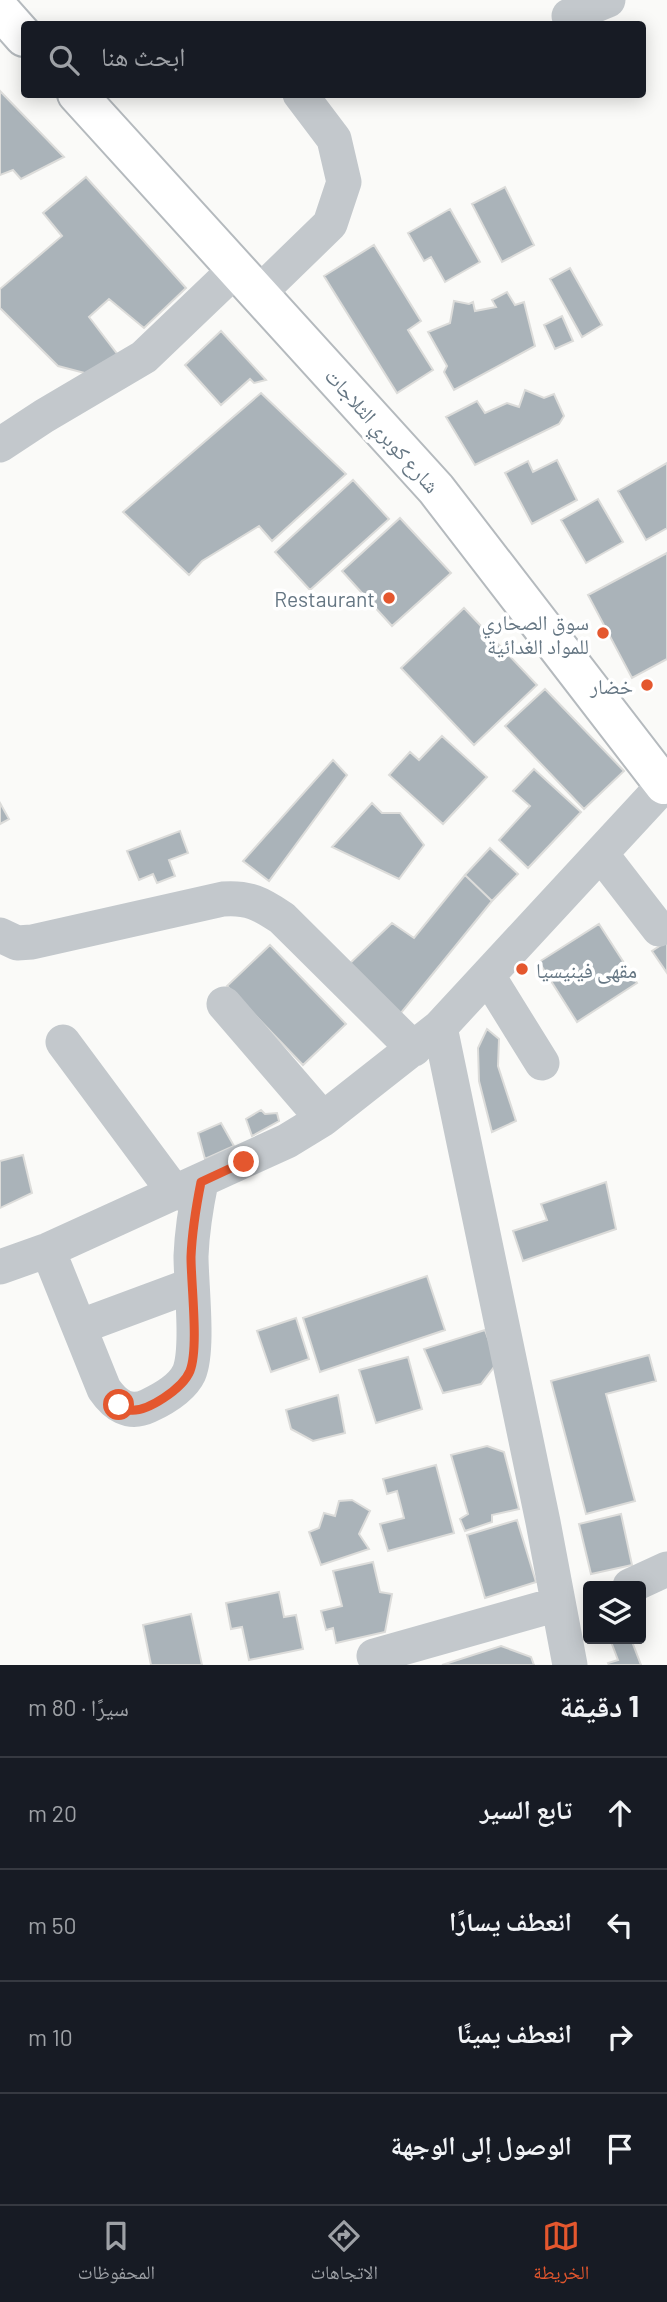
<!DOCTYPE html>
<html lang="ar">
<head>
<meta charset="utf-8">
<style>
  :root { --surface:#171b24; --page:#242831; --text:#f1f3f6; --muted:#9ea1a6; --line:#363941; --accent:#e4572e }
  body { margin:0; font-family:Barlow,"Noto Naskh Arabic",sans-serif; background:var(--page); color:var(--text); direction:rtl }
  .controls { position:absolute; right:21px; bottom:21px; display:grid; overflow:hidden; border-radius:7px; box-shadow:0 4px 18px #0003 }
  .controls button { width:63px; height:63px; display:grid; place-items:center; padding:0; border:0; border-bottom:2px solid var(--line); background:var(--surface); color:var(--text); font:35px sans-serif }
  .stop { position:absolute; width:21px; height:21px; margin:-16px; border:5px solid #e4572e; border-radius:50%; background:#fff }
  .stop.end { background:#e4572e; border-color:#fff; box-shadow:0 2px 7px #0008 }
  .list { margin:0; padding:0; list-style:none }
  h2 { display:flex; justify-content:space-between; align-items:center; height:91px; margin:0; padding:0 28px; font-size:30px }
  h2 small { font-size:23px; font-weight:400; color:var(--muted) }
  .list li { display:grid; grid-template-columns:46px 1fr auto; gap:21px; align-items:center; box-sizing:border-box; height:112px; padding:0 28px; border-top:2px solid var(--line) }
  .list b { display:block; font-size:26px; white-space:nowrap }
  .list em { font-size:23px; font-style:normal; color:var(--muted) }
  .icon { flex:none; width:38px; height:38px; fill:none; stroke:currentColor; stroke-width:2; stroke-linecap:round; stroke-linejoin:round }
  .map { position:relative; flex:none; width:667px; height:1665px; overflow:hidden; direction:ltr }
  .search { position:absolute; background:var(--surface); box-shadow:0 4px 18px #0003; left:21px; right:21px; top:21px; height:77px; display:flex; align-items:center; gap:18px; box-sizing:border-box; padding:0 24px; border-radius:7px; color:var(--muted); font-size:26px }
  .sheet { height:539px; background:var(--surface) }
  nav { display:flex; justify-content:space-around; align-items:center; box-sizing:border-box; height:98px; border-top:2px solid var(--line); background:var(--surface); font-size:19px; color:var(--muted) }
  nav a { display:grid; justify-items:center; gap:4px }
  nav .on { color:var(--accent) }
  .map>svg:first-child { display:block }
</style>
</head>
<body>
<div class="map">
<svg width="667" height="1665" viewBox="0 0 667 1665">
  <rect width="100%" height="100%" fill="#fafaf8"/>
  <path fill="#aab3b9" stroke="#dcdcda" stroke-width="2" d="M0,91L64,157L21,179L13,170L0,175Z
    M86,177L186,288L144,328L109,299L89,317L118,355L96,376L58,366L0,308V289L62,236L43,213Z
    M505,187L534,245L502,262L472,204Z
    M450,209L480,262L445,282L431,257L424,261L408,233Z
    M374,245L421,321L408,330L433,370L397,393L324,276Z
    M570,268L602,325L582,337L550,279Z
    M507,292L515,305L524,302L535,346L454,390L444,372L447,366L428,332L450,323L454,301L469,304L473,302L475,311L496,307L492,300Z
    M562,316L573,341L555,349L544,325Z
    M221,331L266,380L254,383L250,379L221,405L185,365Z
    M525,390L544,398L554,394L564,416L559,424L475,465L446,417L477,401L485,413L507,403L519,407Z
    M261,393L346,474L272,541L259,526L202,561L189,575L123,512Z
    M557,460L577,500L532,524L505,473L528,461L533,472Z
    M667,463V528L646,540L618,491Z
    M353,480L389,519L310,590L275,552Z
    M598,499L623,542L586,563L561,520Z
    M400,518L451,573L392,626L342,571Z
    M667,553V659L632,678L588,595Z
    M464,608L537,685L474,745L401,668Z
    M545,689L624,771L584,809L505,726Z
    M442,736L487,777L443,824L389,775L410,752L419,760Z
    M333,760L347,775L269,881L243,861Z
    M534,769L581,812L528,868L499,840L530,806L513,791Z
    M0,803L9,819L0,824Z
    M372,803L382,813H400L424,845L399,879L332,847Z
    M180,831L188,853L169,860L175,876L157,883L153,874L139,880L127,851Z
    M490,848L518,874L492,901L465,875Z
    M465,875L492,901L396,1019L345,968L392,923L414,938Z
    M599,924L637,983L577,1022L539,962Z
    M667,941V973L652,951Z
    M270,945L346,1024L303,1065L227,986Z
    M487,1029L499,1039L498,1066L516,1121L492,1132L479,1081L478,1048Z
    M261,1110L265,1114L277,1113L279,1121L252,1136L246,1119Z
    M221,1123L234,1146L205,1159L198,1133Z
    M23,1155L32,1193L0,1208V1161Z
    M606,1182L616,1229L523,1261L513,1231L547,1220L541,1204Z
    M427,1276L445,1330L320,1372L303,1318Z
    M296,1318L309,1359L271,1372L257,1331Z
    M485,1330L497,1363L481,1384L443,1393L424,1349Z
    M649,1355L656,1381L606,1394L635,1501L586,1514L551,1381Z
    M408,1357L422,1409L376,1423L359,1370Z
    M338,1395L345,1433L313,1441L291,1429L286,1410Z
    M487,1446L504,1452L519,1509L492,1515V1522L465,1531L460,1519L468,1514L451,1455Z
    M436,1465L454,1533L388,1551L380,1524L404,1518L397,1491L387,1494L383,1479Z
    M352,1500L370,1511L359,1534L369,1549L321,1565L309,1532L319,1528L324,1513L335,1516L339,1501Z
    M621,1514L632,1565L591,1574L579,1524Z
    M517,1520L536,1582L485,1598L467,1535Z
    M373,1562L380,1592L392,1594L385,1632L336,1643L333,1628L326,1630L321,1611L342,1606L333,1571Z
    M279,1592L284,1617L296,1615L303,1649L249,1660L242,1627L231,1629L226,1603Z
    M191,1614L202,1665H151L143,1625Z
    M610,1639H631L641,1665H609L608,1663L618,1660Z
    M501,1646L531,1657L534,1665H442Z"/>
  <g fill="none" stroke-linecap="round" stroke-linejoin="round">
    <defs>
      <path id="major" d="M0,10L24,37
        M77,94L436,489L664,785L667,784"/>
    </defs>
    <use href="#major" stroke="#b5babe" stroke-width="42"/>
    <path stroke="#c3c8cc" stroke-width="35" d="M569,16L608,0
      M258,294L330,224L344,182L334,139L300,94
      M0,445L44,416L144,357L236,269
      M601,854L659,929
      M0,935L17,943L32,942L223,899C249,897 261,904 282,918L414,1049
      M488,976L542,1063
      M224,1004L323,1119
      M63,1042L175,1193
      M48,1250L104,1389C115,1405 129,1415 148,1406C163,1399 182,1388 189,1373C199,1349 191,1284 191,1256C192,1231 196,1206 201,1182
      M0,1267L48,1250L287,1141L323,1119L440,1027
      M79,1327L192,1285
      M630,1586L667,1569
      M374,1656L558,1604
      M570,1665L543,1522L440,1027L664,785L667,789"/>
    <use href="#major" stroke="#fff" stroke-width="38"/>
  </g>
  <g fill="none" stroke-linecap="round" stroke-linejoin="round">
    <path stroke="#e4572e" stroke-width="9" d="M119,1405C119,1406 128,1410 129,1410C147,1413 183,1388 190,1371C199,1348 191,1285 191,1257C192,1232 196,1207 201,1182L244,1162"/>
  </g>
  <g fill="#e4572e" stroke="#fff" stroke-width="2.5">
    <circle cx="389" cy="598" r="7"/>
    <circle cx="603" cy="633" r="7"/>
    <circle cx="647" cy="685" r="7"/>
    <circle cx="522" cy="969" r="7"/>
  </g>
  <g text-anchor="middle" dominant-baseline="central" stroke-width="7" stroke-linejoin="round" paint-order="stroke">
    <g font-size="21" fill="#657683" stroke="#fff">
      <text transform="translate(383 430) rotate(48)">شارع كوبري الثلاجات</text>
    </g>
    <g font-size="21" fill="#657683" stroke="#fff" text-anchor="end">
      <text x="375" y="598">Restaurant</text>
      <text x="589" y="621">سوق الصحاري<tspan x="589" dy="24">للمواد الغدائية</tspan></text>
      <text x="633" y="685">خضار</text>
      <text x="536" y="969" text-anchor="start">مقهى فينيسيا</text>
    </g>
  </g>
</svg>
<div class="controls">
<button><svg class="icon" aria-label="layers" viewBox="0 0 24 24"><path d="M12 4l9 5-9 5-9-5zM3 14l9 5 9-5"/></svg></button>
</div>
<div class="stop" style="left:119px;top:1405px"></div>
<div class="stop end" style="left:244px;top:1162px"></div>
<div class="search"><svg class="icon" aria-label="search" viewBox="0 0 24 24"><circle cx="10" cy="10" r="6"/><path d="M15 15l6 6"/></svg>ابحث هنا</div>
</div>
<section class="sheet">
<h2>1 دقيقة<small>سيرًا · 80 m</small></h2>
<ul class="list">
<li><svg class="icon" aria-label="ahead" viewBox="0 0 24 24"><path d="M12 20V5M6 11l6-6 6 6"/></svg><div><b>تابع السير</b></div><em>20 m</em></li>
<li><svg class="icon" aria-label="left" viewBox="0 0 24 24"><path d="M17 20v-9H6M10 6l-5 5 5 5"/></svg><div><b>انعطف يسارًا</b></div><em>50 m</em></li>
<li><svg class="icon" aria-label="right" viewBox="0 0 24 24"><path d="M7 20v-9h11M14 6l5 5-5 5"/></svg><div><b>انعطف يمينًا</b></div><em>10 m</em></li>
<li><svg class="icon" aria-label="arrive" viewBox="0 0 24 24"><path d="M6 21V4h12l-3 4 3 4H6"/></svg><div><b>الوصول إلى الوجهة</b></div></li>
</ul>
</section>
<nav>
<a class="on"><svg class="icon" aria-label="map" viewBox="0 0 24 24"><path d="M3 6l6-2 6 2 6-2v14l-6 2-6-2-6 2zM9 4v14M15 6v14"/></svg>الخريطة</a>
<a><svg class="icon" aria-label="directions" viewBox="0 0 24 24"><path d="M12 3l9 9-9 9-9-9zM9 14v-3h6M13 9l2 2-2 2"/></svg>الاتجاهات</a>
<a><svg class="icon" aria-label="saved" viewBox="0 0 24 24"><path d="M7 4h10v16l-5-4-5 4z"/></svg>المحفوظات</a>
</nav>
</body>
</html>
